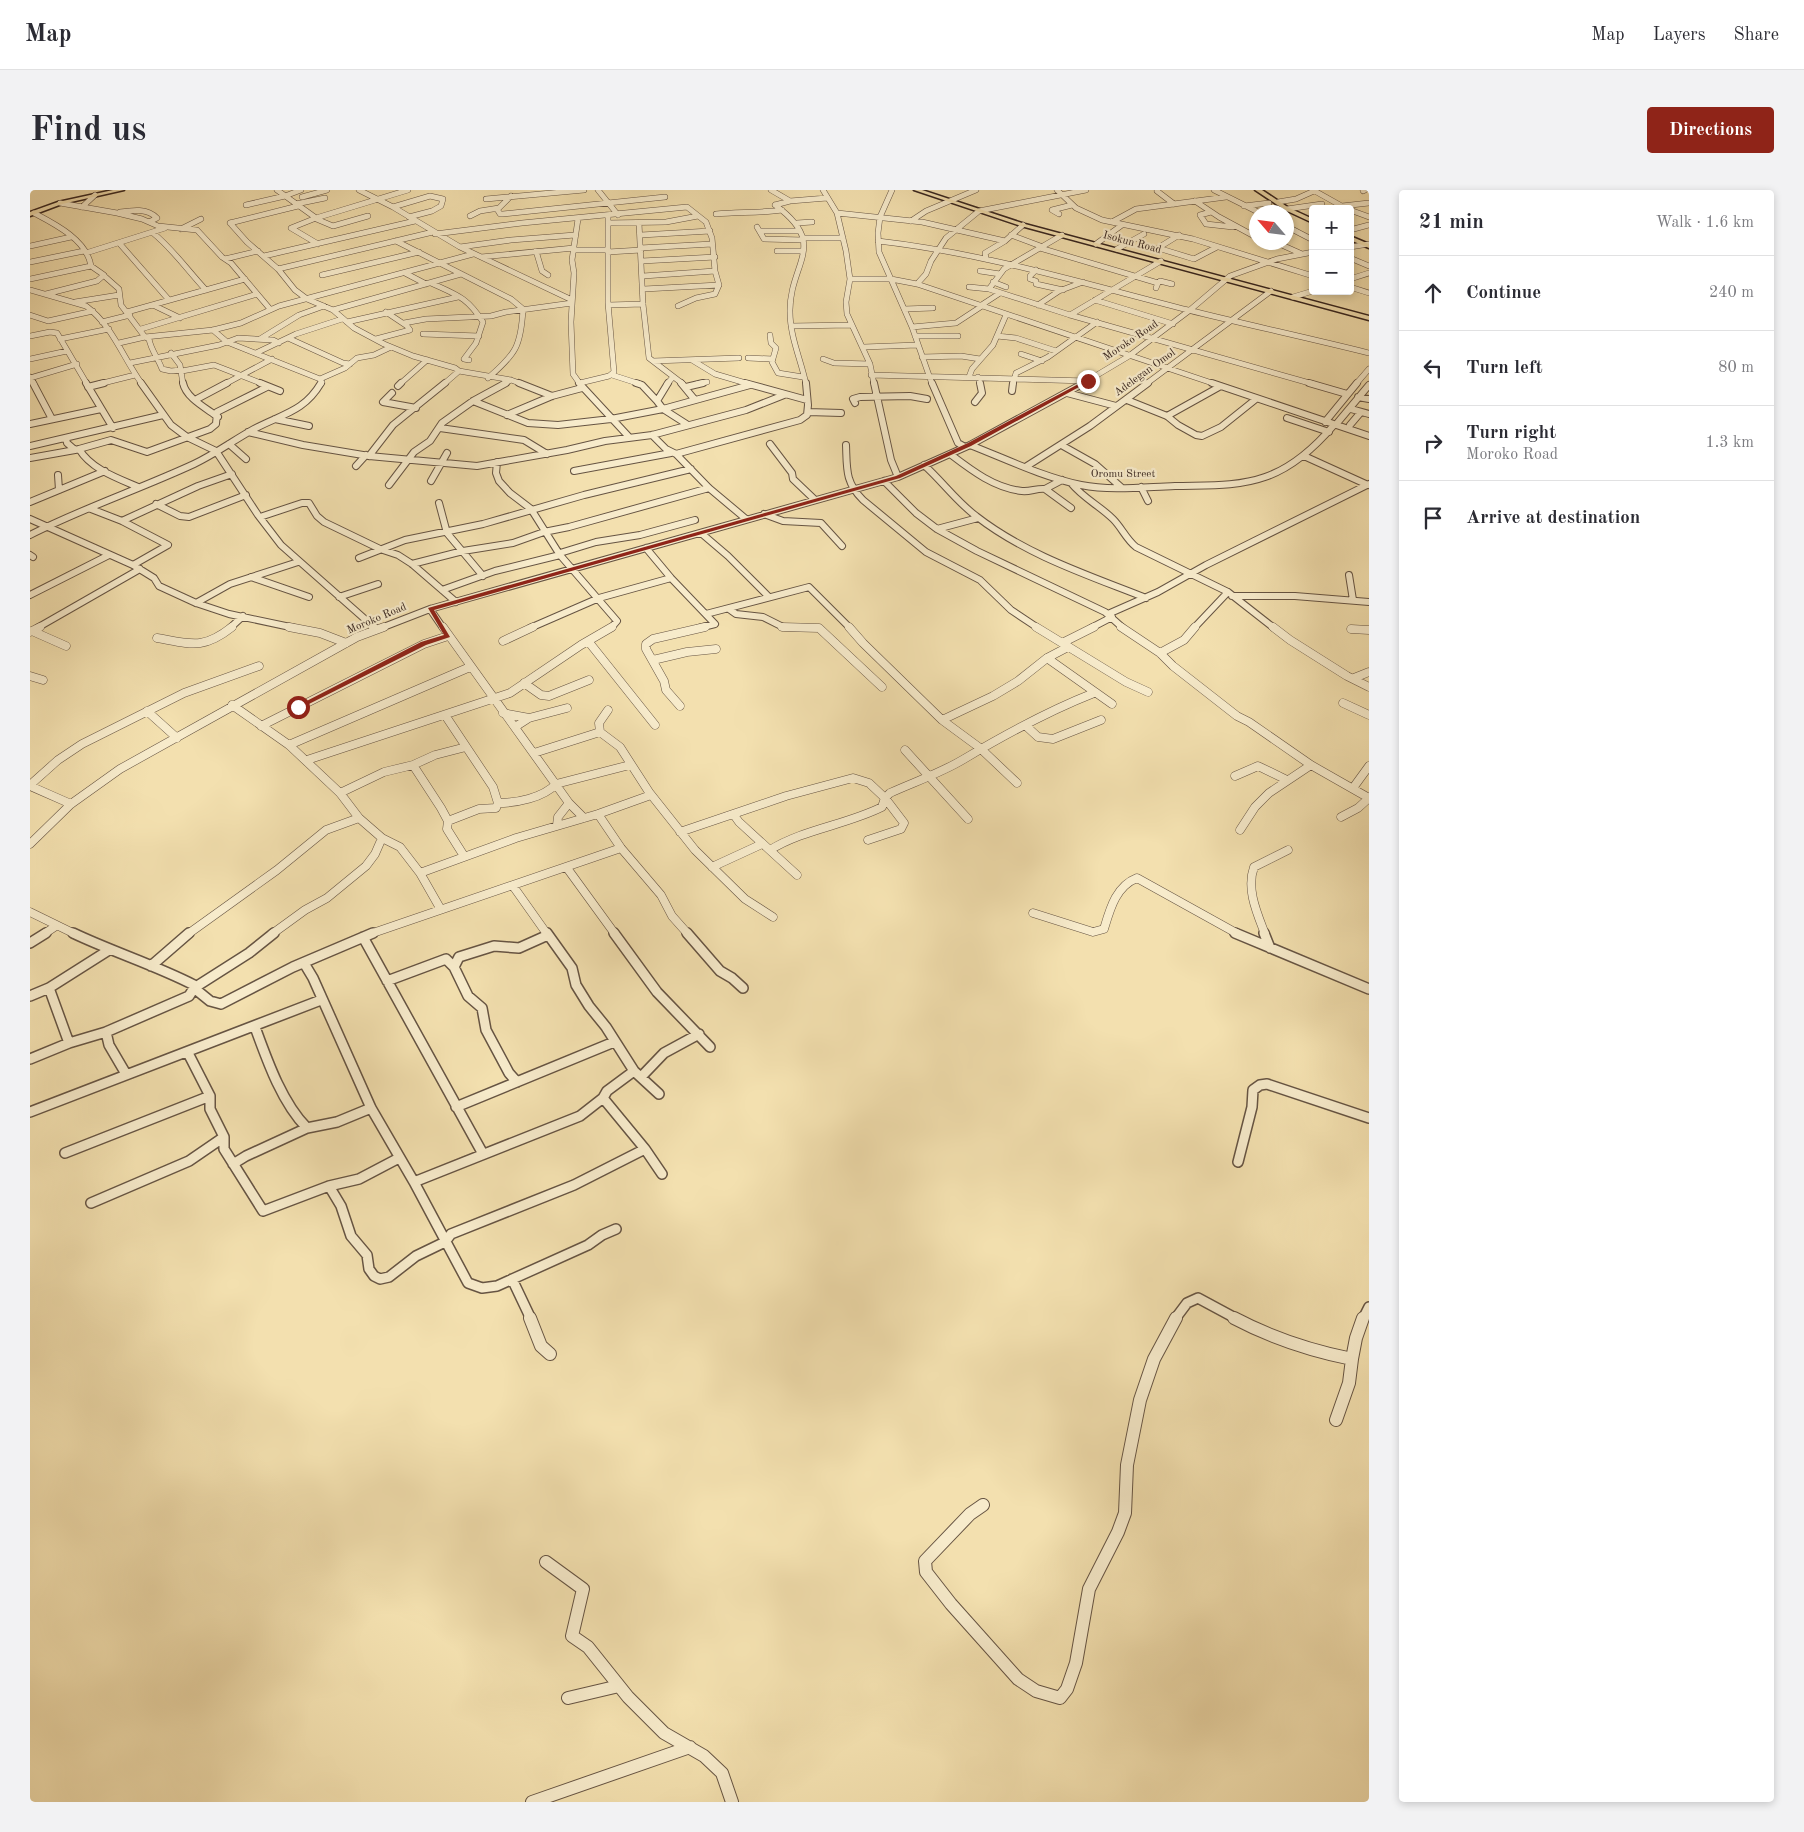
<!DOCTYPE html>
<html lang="en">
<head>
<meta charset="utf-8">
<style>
  :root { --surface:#fff; --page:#f2f2f3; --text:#2b2b33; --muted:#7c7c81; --line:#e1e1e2; --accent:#8f2418 }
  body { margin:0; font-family:"Old Standard TT",serif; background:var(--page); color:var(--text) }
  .controls { position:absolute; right:15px; top:15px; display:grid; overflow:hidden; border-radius:5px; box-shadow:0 2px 8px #0003 }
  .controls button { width:45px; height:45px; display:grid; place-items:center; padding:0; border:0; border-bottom:1px solid var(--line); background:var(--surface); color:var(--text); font:25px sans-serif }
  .compass { position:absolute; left:1219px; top:15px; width:45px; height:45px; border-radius:50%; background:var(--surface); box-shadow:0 2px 8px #0003; rotate:298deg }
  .stop { position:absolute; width:15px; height:15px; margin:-11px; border:4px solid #8f2418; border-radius:50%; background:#fff }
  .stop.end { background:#8f2418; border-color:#fff; box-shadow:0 1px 5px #0008 }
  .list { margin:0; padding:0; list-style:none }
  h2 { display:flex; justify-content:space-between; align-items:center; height:65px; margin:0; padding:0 20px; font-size:21px }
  h2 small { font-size:16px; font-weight:400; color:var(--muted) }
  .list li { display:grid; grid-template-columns:32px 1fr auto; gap:15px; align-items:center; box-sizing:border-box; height:75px; padding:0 20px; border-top:1px solid var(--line) }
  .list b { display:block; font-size:19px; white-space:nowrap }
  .list p { margin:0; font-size:16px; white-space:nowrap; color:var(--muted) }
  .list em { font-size:16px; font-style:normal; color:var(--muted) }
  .icon { flex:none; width:28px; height:28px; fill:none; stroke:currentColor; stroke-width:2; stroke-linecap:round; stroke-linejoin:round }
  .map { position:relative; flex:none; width:1339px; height:1612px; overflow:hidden; border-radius:5px }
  header { display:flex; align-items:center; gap:30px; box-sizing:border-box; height:70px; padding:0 25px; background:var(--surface); border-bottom:1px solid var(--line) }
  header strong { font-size:24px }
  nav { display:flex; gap:28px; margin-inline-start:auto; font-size:18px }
  .intro { display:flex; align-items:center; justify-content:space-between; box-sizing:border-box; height:120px; padding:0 30px }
  h1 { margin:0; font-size:35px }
  .button { padding:12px 22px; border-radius:5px; background:var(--accent); color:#fff; font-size:18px; font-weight:700 }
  main { display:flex; gap:30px; padding:0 30px }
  aside { flex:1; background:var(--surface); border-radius:5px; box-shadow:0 2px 8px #0003 }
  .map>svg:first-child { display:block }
</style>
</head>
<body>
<header>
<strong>Map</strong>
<nav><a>Map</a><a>Layers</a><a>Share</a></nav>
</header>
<div class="intro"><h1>Find us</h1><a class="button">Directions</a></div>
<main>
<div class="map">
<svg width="1339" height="1612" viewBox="0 0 1339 1612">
  <rect width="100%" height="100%" fill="#f3e0af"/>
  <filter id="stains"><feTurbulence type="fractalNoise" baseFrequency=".004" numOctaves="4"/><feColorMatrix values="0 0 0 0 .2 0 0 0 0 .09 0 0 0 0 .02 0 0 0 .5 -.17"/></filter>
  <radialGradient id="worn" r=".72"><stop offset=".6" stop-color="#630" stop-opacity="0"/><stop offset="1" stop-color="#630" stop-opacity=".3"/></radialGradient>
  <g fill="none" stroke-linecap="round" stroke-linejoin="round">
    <defs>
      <path id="minor-far4" d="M247,0L286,28
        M329,0L363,17L430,57L542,110
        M568,0L588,25
        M741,0L760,11
        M793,0L807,23L816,61L820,89L816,112L817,124L840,174L844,194
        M862,0L850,27L848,43L849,62L882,137L902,194
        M1027,0L1046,18L1072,30L1163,49L1283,86
        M1184,0L1228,22
        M1283,0L1317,19
        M1127,1L1144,14
        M1333,1L1335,0
        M272,7L297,0
        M456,9L554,0
        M1165,11L1189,27L1226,47
        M1248,12L1266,9L1284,1
        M30,13L87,23L112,29L128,36L167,40L192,67L201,73L240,119
        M266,14L295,8
        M216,15L255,6L271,0
        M745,15L760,11L797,8
        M745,15C800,55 759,73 760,122C760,147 771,170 776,194
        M1214,16L1239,13
        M1312,16L1339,13
        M52,17L65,5
        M363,17L400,6L413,9L411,16L402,21L379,27
        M467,19L470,24H473L635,7
        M1257,19L1292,14
        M1320,20L1339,27
        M90,22C103,20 117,18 127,28L119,32
        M1181,22L1170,25L1176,34L1203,37
        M4,23C25,34 57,50 61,76L74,85L67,91L16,104
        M807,23L892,32L975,51
        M686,24C708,22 730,23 752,20
        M1029,24L1022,20L1042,15
        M440,26L450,21L469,18L481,6
        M284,28L303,36L338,26
        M548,29L542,70L544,83L541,132L543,184L550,194
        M881,31L896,21L946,0
        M1082,32L1106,19L1196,7
        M200,33L217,52L248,79L265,100L277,109L303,120L324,138L354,154L383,166L425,178L429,181L481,190L492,194
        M200,33L268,16
        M578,33L636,32L668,26
        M609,33L613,114L619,168L653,194
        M767,33L782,32
        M1256,36L1283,50
        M727,37L734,49L773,50
        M151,39L171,29
        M1320,40L1339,35
        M730,41H770
        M123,43C143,59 158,81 176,100
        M405,44L492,33L657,17L676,32L682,48L685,81L689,95L685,104L666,108L648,116
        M611,45L680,41
        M981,45L1013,57
        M1032,45L974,79L959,99L1040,125L1283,194
        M1149,45L1128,58L1164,69L1187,57
        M773,48H813
        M366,51L481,109L493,119C491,156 486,164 458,188
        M848,51C954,63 1055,94 1158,120C1218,135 1279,148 1339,163
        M1245,52L1272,64
        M90,54L139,110
        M288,54L261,38L286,28L378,0
        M1066,54L1092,35
        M0,56L41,47
        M430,57L481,50L545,45
        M1320,57L1339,54
        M610,58L682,54
        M1010,58L1128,93L1126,98
        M1087,59L1114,44
        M543,60H578
        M506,61L512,81L518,85
        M747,61H773
        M578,62L611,60
        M56,63L135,38
        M234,66L385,31
        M451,67L544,58
        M956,68L955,63L975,51L993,35
        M1320,68L1339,76
        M195,69L228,61
        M612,71L685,67
        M0,72L54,61
        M248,79L403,42
        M1006,80L1000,86V89L1006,91V94L1033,100
        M950,81L970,84
        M71,83L89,99L91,115L115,147L119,149C121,160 128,168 132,179L141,181L151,180
        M375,83L396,94
        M292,85L389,62
        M613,86L685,81
        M0,89L61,76
        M820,89H861L887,94L1185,194
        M1320,89L1339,83
        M963,92L976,97
        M401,93C427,105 437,107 453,132L446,153L434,169L439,170
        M1128,93L1130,91L1142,94
        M887,94L896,84L901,71L916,48L949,21L1056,0
        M939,97L959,99
        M1320,97L1339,103
        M614,99L689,95
        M0,100L56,116C83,136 93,168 112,194
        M1263,107L1283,101
        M1065,110L1143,134
        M45,112L89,105
        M123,115L150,128
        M579,115L613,114
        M1008,115L1029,101L1053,92
        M950,116L970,103
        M874,119L903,118
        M303,120L431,84
        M97,122L215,89
        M0,125L18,131L63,121
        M1040,125L1131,71
        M72,132L100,125
        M317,132L428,107
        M374,133L396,129L461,126L476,122L542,113
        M761,136L821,135
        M882,137L926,133L952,116
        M111,139L227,104
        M183,140L197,152L290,189L315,178L327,168L344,165L361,157
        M393,144L449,146
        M740,145L741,153L746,158L742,172L748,183L773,187
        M0,146L20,142L27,143L57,194
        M885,146H928
        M967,146L986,148L1026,161
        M258,148L313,173L320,174
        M30,149L79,139
        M230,149L269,125L294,116
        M346,149L380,140L377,136L356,122
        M89,153L115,147L183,140L211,133L249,116L443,64
        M834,157L887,155
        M141,163L150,175L153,194
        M226,163L266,144L312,129
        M991,164L1012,171
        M892,167L931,166L950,169
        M718,168L743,169
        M0,169L37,161
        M793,169L804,173L840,174
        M662,170L685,184L719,194
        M623,171L709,168
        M100,173L189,155L208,148L243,150L249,153
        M152,181L184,175L233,194
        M582,185L610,194
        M841,185L1057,191
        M0,187L4,194
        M939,187L942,179L963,155L976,125
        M948,187L950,194
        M0,188L47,174
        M290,189L292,192L291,194
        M550,193L579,186L584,182L578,113V26
        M69,194L105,185
        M195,194L242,169
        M370,194L397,170
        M414,194L429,181
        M473,194L481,190
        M637,194L643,187
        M667,194L677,192
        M983,194L986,183L1018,167L1067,132
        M1052,194L1099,166L1160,120L1200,86L1247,69L1283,62
        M1116,194L1241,101
        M1326,194L1339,179"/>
      <path id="minor-far3" d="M3,193L22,229
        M56,193L83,238
        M111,193L141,235L157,247L186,261L228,325L251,355L345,438
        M153,193C156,208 176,218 188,227
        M230,193L250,201
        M489,193L522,206
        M549,193L599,247
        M606,193L612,195L627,211
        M638,193L627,211L633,219L658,235
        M651,193L665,210
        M715,193L777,210
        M844,193L861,270L868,287
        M902,193L928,253L935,257
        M1182,193L1339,246
        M1279,193L1317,204
        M368,196L371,193
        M58,197L74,193
        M656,197L673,193
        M982,201L983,193
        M362,203L353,212L386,218
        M1037,203L1086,216
        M1328,207L1339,209
        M165,210L197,193
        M1097,210L1137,226L1148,235L1166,245L1172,246L1191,237L1226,209
        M443,211L498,233L528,235L581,229L633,219L720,195
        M945,212L952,203L950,193
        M825,213L823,209L830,207L880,206L897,209
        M1321,219L1339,224
        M778,222L811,223
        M477,225L522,206L552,198
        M1137,226L1189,197
        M1257,228L1299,242
        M245,229L279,236
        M1295,232L1327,193
        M1308,232L1339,195
        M0,234L71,219
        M1320,235L1331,222
        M410,238L494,250L517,264
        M218,242L273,255L339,266L447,276L537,260L575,251L622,245L716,220L754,205
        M622,245L636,259L646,264L679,298L716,329
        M36,248L37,253L45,260L49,259C61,279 87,288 108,297
        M199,254L216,269
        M740,254L762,283L763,289L784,309
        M816,255C817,279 815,292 833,310L896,362L950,390L981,420L1008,438
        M940,255C976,269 1013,287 1051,295C1081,301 1114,297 1145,296C1175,295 1207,297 1235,287C1262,278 1286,256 1304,235
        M0,256L133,225
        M1033,256L1065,274L1092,298
        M49,259L81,250L117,262L180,239L186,234L187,222L237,197
        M646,264L770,230L777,225L778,215L776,193
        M920,264C941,280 964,298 992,301C1000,302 1007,298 1015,299
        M339,266L363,235L415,193
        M1274,266L1338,295
        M0,268L45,260
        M467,272L466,283L469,291L480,303L501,319L530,365L587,431L581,438
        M894,275C912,291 927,312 946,326C996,365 1058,385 1116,408
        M326,276L336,265
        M997,276L1060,236L1118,193
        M544,281L641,263
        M28,285L29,300
        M1032,290L1015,299L1041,318
        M401,291L417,263
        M854,291L886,323L907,339L947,361L1075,422L1093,438
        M1041,293C1053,308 1070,316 1083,329C1092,338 1096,349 1106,357L1198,402L1244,438
        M359,295L384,262L400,251L412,233L443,211L476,193
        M1111,297L1118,311
        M0,312L75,281
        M409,313L417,343L453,386
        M126,314L150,326L159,327L216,305
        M61,319L92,331L138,355L103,375
        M734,324L753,331L791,333L812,356
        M230,327L272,313H279L287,326L294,332L350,359L368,365L382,374L426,412
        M0,329L103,375L124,388L129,396L166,413L199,424L265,438
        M92,331L168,296L202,284
        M907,339L948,328
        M671,343L698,366L739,407
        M0,345C53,318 110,299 164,274C185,264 204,250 224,239C252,224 274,222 291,193
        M616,358L641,388L685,434L669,438
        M530,363L566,352L610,345L665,330
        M0,365L3,367
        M329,368L375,350L453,334L554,305L661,279
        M382,374L433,361L483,353L514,342L539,337L679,298
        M1319,385L1323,410
        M221,387L279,407
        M412,400L465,381L530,365
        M0,405L79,365
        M1202,406H1265L1339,412
        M309,407L348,394
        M166,413L200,394L268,372
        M400,419L413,438
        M699,419L706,424L733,427L753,437L781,438
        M676,424L779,397L820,438
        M1078,424L1128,402L1176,375L1339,294
        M7,438L110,379
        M200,438L213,426
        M351,438L400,419L868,287L940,255L1054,193
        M500,438L569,408L641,388
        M1061,438L1082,427
        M1164,438L1198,402"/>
      <path id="minor-far2" d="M259,437L290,443L316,453
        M343,437L346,439
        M413,437L539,613L554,628
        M752,437L789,438L852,497
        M819,437L833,453L912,530L950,558L987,593
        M1006,437L1096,492L1118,502
        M1091,437L1130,463L1143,476L1207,526L1219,532L1281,575L1339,608
        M1243,437L1260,450L1317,486L1339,497
        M1321,439L1339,440
        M2,441L36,456
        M0,442L10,437
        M127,448C161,454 173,460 202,437
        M473,451L503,437
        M558,451L625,535
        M1032,453L1064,437
        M1130,463L1154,450L1165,437
        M1017,468L1082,514
        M623,470L657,462L686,459
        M0,486L13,490
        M1324,488L1339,482
        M494,493L511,505L519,506L559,490
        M1313,513L1339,525
        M202,515L259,555L310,603L329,628L352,648L370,657L390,683L410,718
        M650,516L636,500L634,491L616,459V454L623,449L675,437
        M578,520L569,533L570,542L590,557L619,602L665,660L715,709L743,727
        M117,521L147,548
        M473,523L499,528
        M415,525L463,597L468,613
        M912,530L963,506L988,491L1017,468L1038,457
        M995,535L1008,547L1023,549L1071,530
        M231,536L394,454L418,446
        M485,537L499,528L537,518
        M259,555L440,477
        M875,560L938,629
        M504,563L570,542
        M277,570L480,503L551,455L582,437
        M383,575L411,618L418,631L417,639L434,666
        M1205,586L1228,576L1257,590
        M0,595L28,570L52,554L154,503L229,476
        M0,596L41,614
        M1323,598L1339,576
        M310,603L354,582L383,575L405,565L436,557
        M568,624L591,658L631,705L642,726L658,744
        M704,625L709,632L767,685
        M1311,627L1328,618L1339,608
        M418,631L449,619L466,618L468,613C486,613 513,608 526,594L600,575
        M527,635L528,627L539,613
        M1210,640L1225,617L1239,603L1281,575
        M650,642L756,606L823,588L839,593L855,608L874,633L871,639L838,650
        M0,654L41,614L90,579L327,447L354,437
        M740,660C774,639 816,635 852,617L855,608L860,603C884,592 911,583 934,569C976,544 1018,521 1064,503
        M682,677L732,654
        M537,678L585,744
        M390,683L486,648L568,624L621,605
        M483,696L517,744
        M0,722L45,744
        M1003,723L1063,742L1074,739C1080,719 1086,696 1107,688L1208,744
        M14,744L26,736
        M158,744L247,680L296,640L329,628
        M242,744L275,720L297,708L336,676L345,664L352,648
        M340,744L591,658
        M1235,744C1227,723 1216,699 1224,677L1258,660"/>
      <path id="minor-far1" d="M43,743C83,762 125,775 164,795V798L180,811L191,814L263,777L343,743
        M517,743L542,778L546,795L559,816L576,837L604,881L629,904
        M584,743L627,802L680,857
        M657,743L690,781L702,788L713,798
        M1205,743L1339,799
        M1234,743L1240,758
        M333,747L453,964
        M0,753L16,743
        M274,773L283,788L341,918L384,992L438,1093L452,1098L467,1096L558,1055L572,1045L586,1039
        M121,776L159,743
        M424,777L429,767L464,756L489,758L518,745
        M357,791L416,769L424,777L438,806L452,818L456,840L479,883L487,892
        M19,798L39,853
        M0,806L19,798L79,760
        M225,837C237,870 252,913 277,938L307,932L341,918
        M76,842L79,855L96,884
        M158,863L180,906V919L194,947V959L233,1021L299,996L329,989L369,968
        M0,869L39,853L76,842L159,806L164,798L219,763L244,743
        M611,887L634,863L669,844
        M573,908L615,959L632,984
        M426,917L584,852
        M0,922L291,810
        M35,963L180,906
        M1208,972L1222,917L1223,900L1230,895L1237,894L1339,928
        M203,974L216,966L277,938
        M384,992L550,926L573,908L577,901L604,881
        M299,996L311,1016L321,1046L337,1065L339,1079L344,1086L350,1089L359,1087L386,1066L415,1052L421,1044L544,995L615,959
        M61,1013L159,971L194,947
        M482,1089L501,1129
        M1145,1129L1157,1113L1168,1108L1207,1129
        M1333,1129L1339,1117"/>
      <path id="minor" d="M500,1128L511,1156L520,1164
        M1204,1128C1240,1147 1282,1161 1322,1169L1326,1148L1333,1128
        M1306,1230L1319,1193L1322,1169
        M953,1315L940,1324L895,1371L896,1382L921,1414L988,1489L1006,1501L1030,1508L1037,1499L1046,1473L1059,1399L1088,1342L1095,1323L1097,1275L1110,1210L1124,1169L1146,1128
        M516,1372L553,1399L542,1446L558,1457L598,1507L634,1543L674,1566L692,1583L702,1612
        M538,1508L589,1496
        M502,1612L660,1557"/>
      <path id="major" d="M83,0H94L32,14L0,26V22L28,12Z
        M884,0H892L995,34L1339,126V130L991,36Z
        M1225,0H1232L1259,18L1283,29V33L1255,20Z
        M1320,46L1339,54V58L1320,50Z"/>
    </defs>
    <use href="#minor-far4" stroke="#665443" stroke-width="6"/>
    <use href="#minor-far3" stroke="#665443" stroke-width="8"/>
    <use href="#minor-far2" stroke="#665443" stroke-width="9"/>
    <use href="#minor-far1" stroke="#665443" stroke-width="12"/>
    <use href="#minor" stroke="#665443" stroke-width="14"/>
    <use href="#major" stroke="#37251f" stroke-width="3"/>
    <use href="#minor-far4" stroke="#f7ebcb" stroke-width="5"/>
    <use href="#minor-far3" stroke="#f7ebcb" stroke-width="6"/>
    <use href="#minor-far2" stroke="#f7ebcb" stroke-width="8"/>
    <use href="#minor-far1" stroke="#f7ebcb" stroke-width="9"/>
    <use href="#minor" stroke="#f7ebcb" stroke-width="12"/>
    <use href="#major" fill="#f3e0af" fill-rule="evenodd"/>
  </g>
  <path fill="#8f2418" d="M1056,190L1060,191L941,256L870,288L404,420L420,447L396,455L271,518L265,517L391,452L414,445L398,418L866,286L938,253Z"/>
  <g text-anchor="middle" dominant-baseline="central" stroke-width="4.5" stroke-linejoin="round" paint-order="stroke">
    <g font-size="11" fill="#37251f" stroke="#f7ebcb">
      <text transform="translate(1102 53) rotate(15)">Isokun Road</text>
      <text transform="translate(1101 151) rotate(-34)">Moroko Road</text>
      <text transform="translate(1115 183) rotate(-36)">Adelegan Omol</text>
      <text x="1093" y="284">Oromu Street</text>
      <text transform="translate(347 429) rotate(-23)">Moroko Road</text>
    </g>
  </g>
  <rect width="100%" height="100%" filter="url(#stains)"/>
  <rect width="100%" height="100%" fill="url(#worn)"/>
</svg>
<div class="controls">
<button>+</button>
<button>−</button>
</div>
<svg class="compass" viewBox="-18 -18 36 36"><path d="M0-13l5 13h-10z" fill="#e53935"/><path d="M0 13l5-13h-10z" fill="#7c7c81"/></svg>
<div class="stop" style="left:268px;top:517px"></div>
<div class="stop end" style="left:1058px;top:191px"></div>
</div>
<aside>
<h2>21 min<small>Walk · 1.6 km</small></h2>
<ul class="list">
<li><svg class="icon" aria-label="ahead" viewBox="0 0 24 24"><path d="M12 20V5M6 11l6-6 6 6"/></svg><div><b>Continue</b></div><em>240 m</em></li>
<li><svg class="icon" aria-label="left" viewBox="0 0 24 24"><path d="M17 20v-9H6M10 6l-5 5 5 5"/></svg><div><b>Turn left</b></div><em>80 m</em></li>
<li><svg class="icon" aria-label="right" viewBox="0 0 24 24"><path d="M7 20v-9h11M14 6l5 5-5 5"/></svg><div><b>Turn right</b><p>Moroko Road</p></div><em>1.3 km</em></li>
<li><svg class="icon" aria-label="arrive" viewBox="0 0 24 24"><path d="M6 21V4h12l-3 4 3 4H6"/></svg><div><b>Arrive at destination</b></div></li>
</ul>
</aside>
</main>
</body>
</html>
